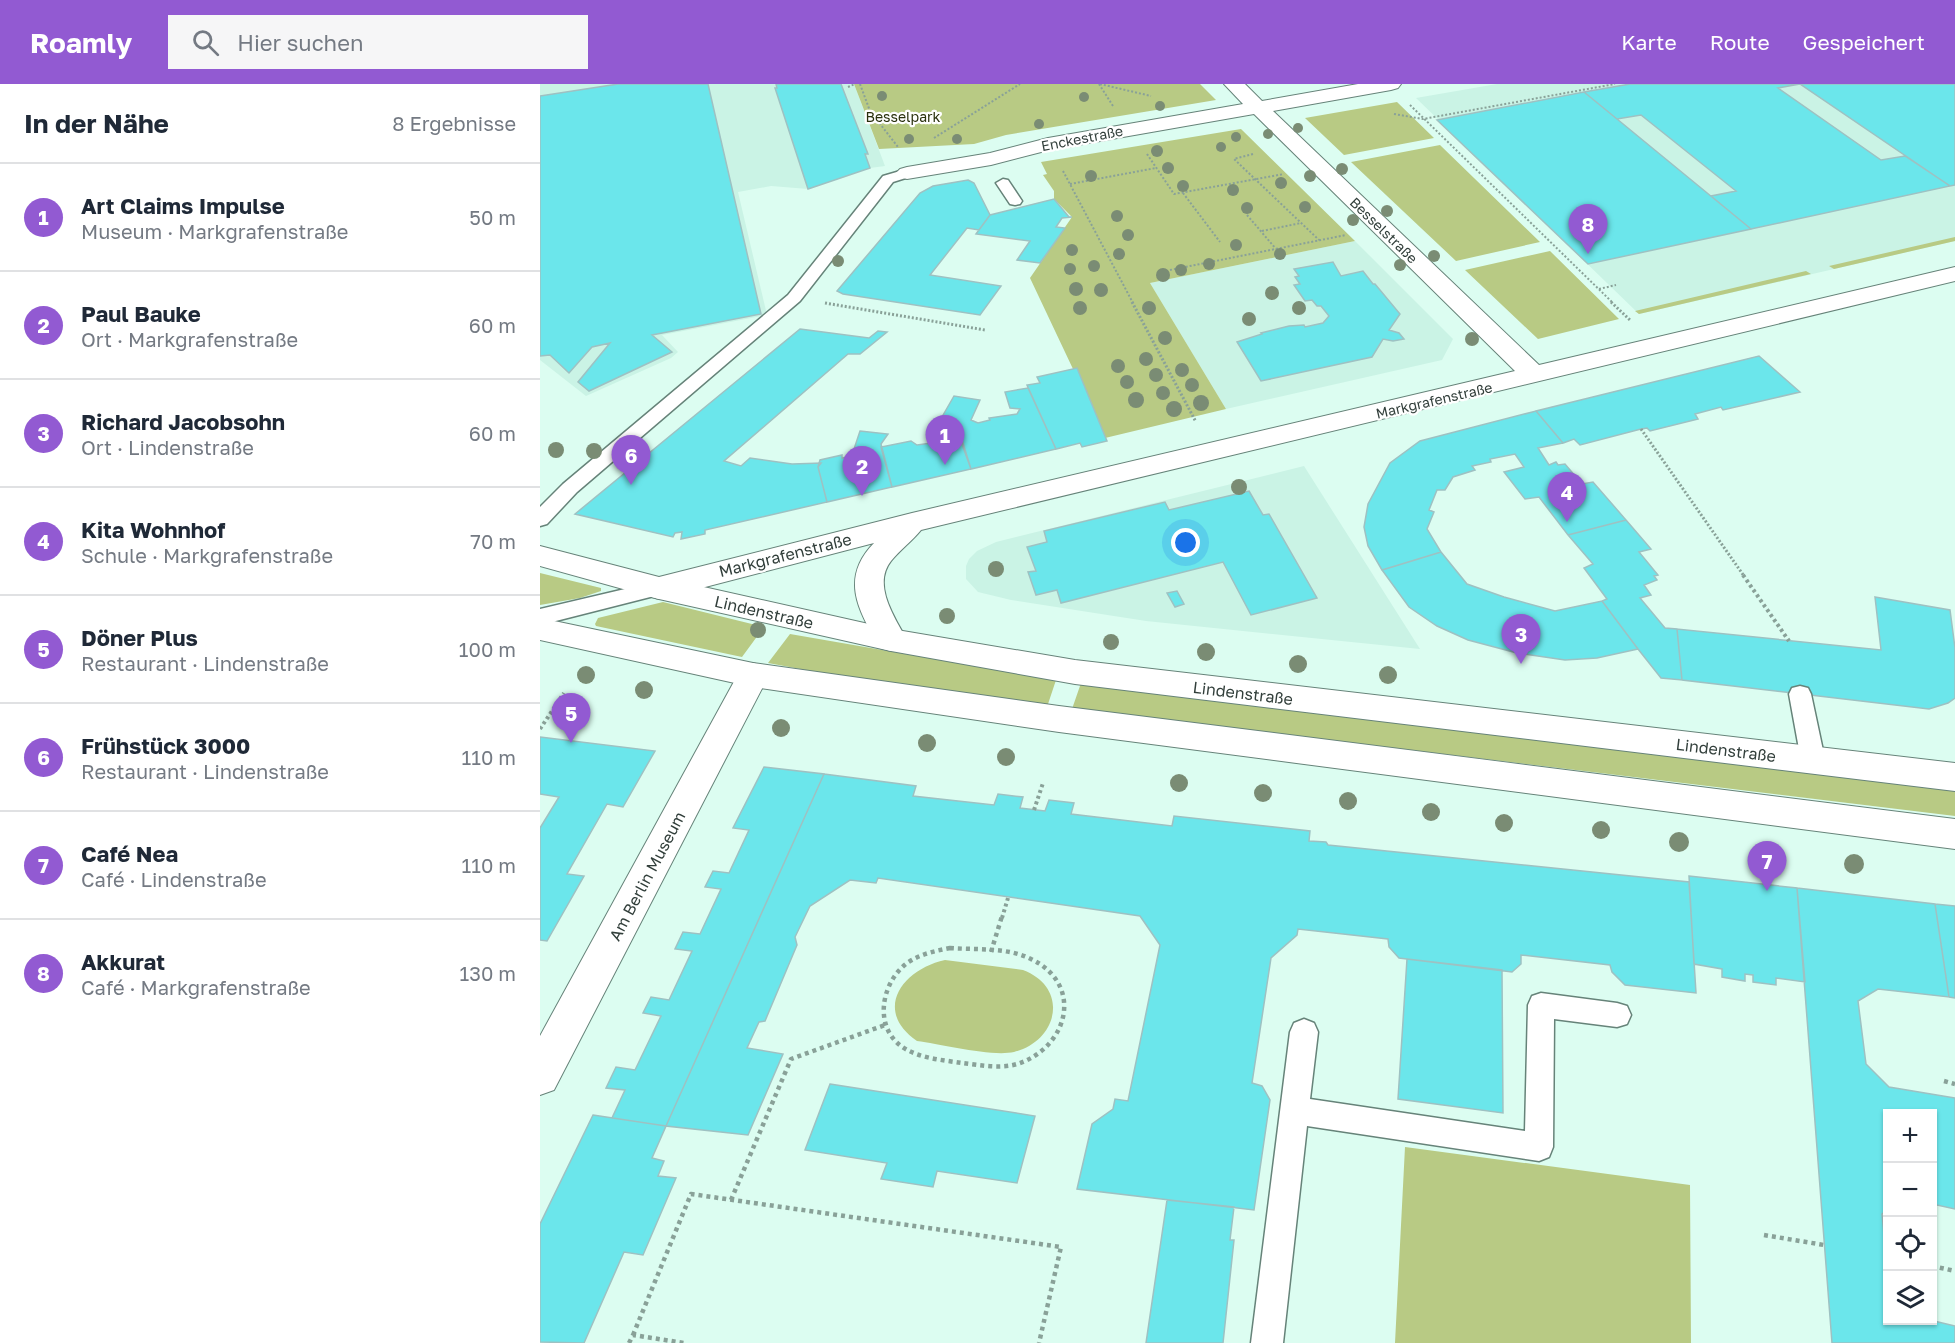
<!DOCTYPE html>
<html lang="de">
<head>
<meta charset="utf-8">
<style>
  :root { --surface:#fff; --page:#f6f6f7; --text:#1f2937; --muted:#747a83; --line:#e0e1e3; --accent:#925ad2 }
  body { margin:0; font-family:"Golos Text",sans-serif; background:var(--page); color:var(--text) }
  .controls { position:absolute; right:18px; bottom:18px; display:grid; overflow:hidden; border-radius:0px; box-shadow:0 2px 4px #0004 }
  .controls button { width:54px; height:54px; display:grid; place-items:center; padding:0; border:0; border-bottom:2px solid var(--line); background:var(--surface); color:var(--text); font:30px sans-serif }
  .you { position:absolute; left:646px; top:459px; width:21px; height:21px; margin:-15px; border:4px solid #fff; border-radius:50%; background:#1a73e8; box-shadow:0 0 0 9px #1a73e833 }
  .badge { display:grid; place-items:center; width:39px; height:39px; border-radius:50%; background:var(--accent); color:#fff; font-size:20px; font-weight:700 }
  .pin { position:absolute; translate:-50% -50px; filter:drop-shadow(0 2px 3px #0008) }
  .pin::after { content:''; position:absolute; top:32px; width:21px; height:18px; background:inherit; clip-path:polygon(0 0,100% 0,50% 100%) }
  .list { margin:0; padding:0; list-style:none }
  h2 { display:flex; justify-content:space-between; align-items:center; height:78px; margin:0; padding:0 24px; font-size:26px }
  h2 small { font-size:20px; font-weight:400; color:var(--muted) }
  .list li { display:grid; grid-template-columns:39px 1fr auto; gap:18px; align-items:center; box-sizing:border-box; height:108px; padding:0 24px; border-top:2px solid var(--line) }
  .list b { display:block; font-size:22px; white-space:nowrap }
  .list p { margin:0; font-size:20px; white-space:nowrap; color:var(--muted) }
  .list em { font-size:20px; font-style:normal; color:var(--muted) }
  .icon { flex:none; width:33px; height:33px; fill:none; stroke:currentColor; stroke-width:2; stroke-linecap:round; stroke-linejoin:round }
  .map { position:relative; flex:none; width:1415px; height:1259px; overflow:hidden }
  header { display:flex; align-items:center; gap:36px; box-sizing:border-box; height:84px; padding:0 30px; background:var(--accent); color:#fff }
  header strong { font-size:28px }
  nav { display:flex; gap:33px; margin-inline-start:auto; font-size:21px }
  .search { width:420px; height:54px; background:var(--page); display:flex; align-items:center; gap:15px; box-sizing:border-box; padding:0 21px; border-radius:0px; color:var(--muted); font-size:22px }
  main { display:flex }
  aside { flex:1; background:var(--surface) }
  .map>svg:first-child { display:block }
</style>
</head>
<body>
<header>
<strong>Roamly</strong>
<div class="search"><svg class="icon" aria-label="search" viewBox="0 0 24 24"><circle cx="10" cy="10" r="6"/><path d="M15 15l6 6"/></svg>Hier suchen</div>
<nav><a>Karte</a><a>Route</a><a>Gespeichert</a></nav>
</header>
<main>
<aside>
<h2>In der Nähe<small>8 Ergebnisse</small></h2>
<ul class="list">
<li><span class="badge">1</span><div><b>Art Claims Impulse</b><p>Museum · Markgrafenstraße</p></div><em>50 m</em></li>
<li><span class="badge">2</span><div><b>Paul Bauke</b><p>Ort · Markgrafenstraße</p></div><em>60 m</em></li>
<li><span class="badge">3</span><div><b>Richard Jacobsohn</b><p>Ort · Lindenstraße</p></div><em>60 m</em></li>
<li><span class="badge">4</span><div><b>Kita Wohnhof</b><p>Schule · Markgrafenstraße</p></div><em>70 m</em></li>
<li><span class="badge">5</span><div><b>Döner Plus</b><p>Restaurant · Lindenstraße</p></div><em>100 m</em></li>
<li><span class="badge">6</span><div><b>Frühstück 3000</b><p>Restaurant · Lindenstraße</p></div><em>110 m</em></li>
<li><span class="badge">7</span><div><b>Café Nea</b><p>Café · Lindenstraße</p></div><em>110 m</em></li>
<li><span class="badge">8</span><div><b>Akkurat</b><p>Café · Markgrafenstraße</p></div><em>130 m</em></li>
</ul>
</aside>
<div class="map">
<svg width="1415" height="1259" viewBox="0 0 1415 1259">
  <rect width="100%" height="100%" fill="#dcfdf1"/>
  <path fill="#caf3e5" d="M0,0H314L345,82L330,84L268,105L231,102L198,108L227,231L122,251L138,268L131,274L46,312L0,276Z
    M957,0H1415V157L1099,230L876,14Z
    M815,157L913,255L902,276L686,325L610,199Z
    M764,382L880,565L606,537L471,516L438,508L426,495V482L429,475L437,467L456,458Z"/>
  <path fill="#b8ca84" d="M314,0H660L676,16L466,51L434,60L339,65Z
    M857,18L894,54L804,71L765,34Z
    M701,45L815,157L610,199L686,325L565,354L537,285H533L490,194L532,133L514,115V107L503,91L507,90L501,78Z
    M900,61L1000,158L916,177L811,78Z
    M1415,153V157L1294,185L1289,182Z
    M1010,167L1079,235L998,255L925,186Z
    M1266,187L1271,190L1099,230L1095,227Z
    M0,489L61,504V507L40,514L0,521Z
    M123,518L224,543L202,573L56,542L55,540L58,534Z
    M250,550L516,596L507,623L368,605L228,579Z
    M541,599L1415,707V732L532,625Z
    M405,876L483,886C530,904 518,957 474,968C451,973 401,960 377,957C332,926 363,885 405,876Z
    M865,1063L1150,1101L1151,1259H855Z"/>
  <path fill="#6be6eb" stroke="#9ec1c2" stroke-width="1.5" d="M78,0H168L221,230L112,251L132,268L49,307L38,298L70,259L52,263L29,289L10,271L0,272V12Z
    M236,0H301L328,70H325L330,84L268,105L235,4H237Z
    M1090,0H1260L1238,4L1341,76L1365,72L1410,102L1211,145L1171,112L1196,107L1101,31L1077,35L1044,8Z
    M1260,0H1415V101L1410,102Z
    M1044,8L1077,35L1211,145L1048,180L897,36Z
    M428,96L434,99L450,131L439,146L427,144L390,191L461,202L440,231L303,210L297,207L380,109L393,102Z
    M514,115L529,133H532L522,134L516,143L525,144L500,179L477,176L490,157L436,150L450,131Z
    M793,178L801,192L823,187L833,200H835L860,230L849,246L859,249L864,255L853,257L843,255L832,273L721,297L697,258L722,250L721,249L749,242L764,241L765,243L783,239L789,232L781,222H777L772,216L765,217L754,201L760,200L755,193L759,192L754,185Z
    M260,245L329,254L338,247L347,248L320,270H308L184,377L201,382L210,374L252,380L281,379L278,383L287,418L165,446V450L141,455L142,448L135,449L133,453L35,430Z
    M1219,272L1260,308L1183,326L1181,323L1155,330L1158,335L1110,347L1107,344L1101,345L1040,361L1034,355L1023,359L996,327Z
    M537,284L567,357L542,363L540,359L516,365L487,301L500,299L497,293Z
    M488,304L516,365L431,385L418,343L398,340L414,312L440,316L431,336L438,339L450,336L449,334L477,330L480,325L470,324L465,308Z
    M996,327L1023,359L998,364L1009,381L1016,378L1018,381L1025,380L1042,400L1053,398L1086,436L1028,451L999,413L985,415L964,388L984,383L975,370L950,375L951,378L932,382L935,386L913,393L905,406H897L889,426L894,428L887,445L901,468L842,486L828,462L824,443L828,420L850,379L880,357Z
    M320,347L348,350L341,360L352,403L287,418L278,383L280,376L302,371V374L317,371L320,368L314,365Z
    M420,355L431,385L352,403L341,363L371,357L377,361Z
    M709,407L723,431L729,430L777,514L711,531L683,478L521,519L517,506L496,511L488,488L496,487L487,463L507,458L504,447L625,418L629,426Z
    M1086,436L1111,465L1099,468L1118,491L1114,492L1117,496L1104,501L1111,511L1100,514L1125,544L1137,545L1142,596L1121,594L1098,565L1062,517L1067,515L1044,484L1053,480L1028,451Z
    M901,468L927,500L964,513L1015,527L1062,517L1098,565L1057,574L1025,576L977,569L928,556L897,542L869,523L842,486Z
    M637,507L644,520L635,523L627,509Z
    M1335,513L1410,526L1415,564V614L1408,619L1389,625L1142,596L1137,545L1341,566Z
    M0,653L115,667L83,723L67,720L27,790L44,792L7,857L0,856V744L19,713L0,710Z
    M224,683L284,690L126,1042L72,1034L85,1006L66,1004L76,983L95,986L121,932L103,929L111,913L129,916L152,867L135,865L143,848L160,850L181,805L165,803L173,787L189,789L209,746L193,744Z
    M284,690L376,702L373,712L454,721L458,710L483,713L480,724L505,727L509,716L534,719L531,730L632,742L634,732L770,747L769,757L786,758L788,761L1149,798L1156,909L1085,901L1072,888L1070,881L981,871V880L972,888L859,874L849,863L848,855L758,845L757,851L731,874L712,999L722,1002L730,1016L714,1126L537,1105L552,1040L573,1025L575,1015L588,1017L620,861L600,832L338,794L336,799L310,796L270,822L255,853L257,861L225,937L219,938L207,964L243,970L208,1051L126,1042Z
    M1149,792L1257,804L1265,898L1236,894V901L1213,898V891L1205,890V897L1182,893V885L1154,880Z
    M1257,804L1395,820L1409,913L1338,905L1318,917L1326,980L1349,1003L1415,1014V1125L1392,1120V1030H1348V1125L1342,1130L1348,1191V1236H1390L1415,1242V1259H1292Z
    M1395,820L1415,822V914L1409,913Z
    M867,875L962,886L963,1029L858,1015Z
    M290,1000L495,1032L477,1099L397,1087L393,1103L341,1095L347,1079L265,1066Z
    M53,1031L126,1042L112,1074L124,1077L118,1092L136,1094L103,1171L84,1168L44,1259L0,1258V1140Z
    M627,1116L694,1123L690,1156H694L683,1259H606Z"/>
  <g fill="none" stroke-linecap="round" stroke-linejoin="round">
    <defs>
      <path id="lane" d="M367,85L374,89L372,92L353,98L260,217L37,408L7,440L0,442V423L23,400L248,211L343,92Z
        M463,95L468,96L482,117L480,120L475,121L470,120L456,99Z
        M119,497L126,499L129,504L126,509L0,541V525Z
        M1260,602L1268,604L1271,610L1285,676L1281,682L1273,685L1265,682L1261,676L1249,610L1252,604Z
        M1001,909L1077,919L1087,922L1091,931L1087,940L1077,943L1014,935L1013,1063L1009,1073L999,1077L767,1042L743,1259H711L750,948L754,939L764,935L774,939L778,948L770,1015L985,1047L988,921L992,912Z"/>
      <path id="street" d="M684,0H705L722,17L818,0H861L858,4L851,6L733,27L999,281L1415,183V197L381,446C372,457 360,466 351,477C332,501 355,534 367,556L362,564L351,567L340,564C319,527 299,495 334,459L119,515L108,512L104,504L108,496L119,493L372,429L975,287L714,30L509,66L451,81L367,95L360,93L356,89L360,85L367,83L450,69L508,54L703,20Z
        M213,579L224,583L229,591L14,1006L0,1011V952L202,583Z"/>
      <path id="secondary" d="M0,462L119,493L351,545L535,576L1415,679V707L535,600L351,567L119,515L0,482Z
        M0,534L213,579L519,622L1415,735V765L519,648L213,603L0,556Z"/>
    </defs>
    <use href="#lane" stroke="#668379" stroke-width="3"/>
    <use href="#street" stroke="#668379" stroke-width="2"/>
    <use href="#secondary" stroke="#668379" stroke-width="2"/>
    <path stroke="#89a198" stroke-width="2" stroke-dasharray="2 2" stroke-linecap="butt" d="M320,0L330,27L358,63
      M559,0L573,22
      M560,0L611,12
      M308,3L315,0
      M870,21L1073,219
      M854,30L883,35L1075,0
      M394,54L480,0
      M607,70L634,110L744,90
      M713,70L694,75L779,156
      M523,87L593,219
      M530,100L616,84
      M643,109L680,158
      M707,131L736,165
      M722,147L761,139
      M630,186L806,151
      M1059,205L1076,201"/>
    <path stroke="#89a198" stroke-width="3" stroke-dasharray="2 2" stroke-linecap="butt" d="M592,218L656,338
      M1071,218L1090,236
      M285,219L445,246
      M1101,345L1204,492"/>
    <path stroke="#89a198" stroke-width="4" stroke-dasharray="3 3" stroke-linecap="butt" d="M1203,491L1249,557
      M0,645L24,609
      M494,726L503,699
      M462,834L468,814"/>
    <path stroke="#89a198" stroke-width="4.5" stroke-dasharray="4 4" stroke-linecap="butt" d="M410,864C436,866 467,863 491,875C545,901 528,964 477,980C460,985 439,981 422,979C402,976 377,974 361,962C333,941 342,898 367,879C380,870 395,867 410,864Z
      M451,868L462,832
      M1404,997L1415,1000
      M191,1116L251,975L345,941
      M1224,1151L1284,1161
      M1392,1182L1415,1187
      M93,1251L151,1110L521,1163L499,1259
      M89,1259L93,1251L144,1259"/>
    <use href="#lane" fill="#fff" fill-rule="evenodd"/>
    <use href="#street" fill="#fff" fill-rule="evenodd"/>
    <use href="#secondary" fill="#fff" fill-rule="evenodd"/>
  </g>
  <g fill="#7a8c74">
    <circle cx="342" cy="12" r="5"/>
    <circle cx="544" cy="13" r="5"/>
    <circle cx="620" cy="22" r="5"/>
    <circle cx="499" cy="40" r="5"/>
    <circle cx="758" cy="44" r="5"/>
    <circle cx="728" cy="50" r="5"/>
    <circle cx="696" cy="53" r="5"/>
    <circle cx="369" cy="55" r="5"/>
    <circle cx="417" cy="55" r="5"/>
    <circle cx="681" cy="63" r="5"/>
    <circle cx="617" cy="67" r="6"/>
    <circle cx="628" cy="84" r="6"/>
    <circle cx="802" cy="85" r="6"/>
    <circle cx="551" cy="92" r="6"/>
    <circle cx="770" cy="92" r="6"/>
    <circle cx="741" cy="99" r="6"/>
    <circle cx="643" cy="102" r="6"/>
    <circle cx="693" cy="106" r="6"/>
    <circle cx="765" cy="123" r="6"/>
    <circle cx="707" cy="124" r="6"/>
    <circle cx="847" cy="127" r="6"/>
    <circle cx="577" cy="132" r="6"/>
    <circle cx="813" cy="136" r="6"/>
    <circle cx="588" cy="151" r="6"/>
    <circle cx="696" cy="161" r="6"/>
    <circle cx="532" cy="166" r="6"/>
    <circle cx="579" cy="170" r="6"/>
    <circle cx="740" cy="170" r="6"/>
    <circle cx="894" cy="172" r="6"/>
    <circle cx="298" cy="177" r="6"/>
    <circle cx="669" cy="180" r="6"/>
    <circle cx="860" cy="181" r="6"/>
    <circle cx="554" cy="182" r="6"/>
    <circle cx="530" cy="185" r="6"/>
    <circle cx="641" cy="186" r="6"/>
    <circle cx="623" cy="191" r="7"/>
    <circle cx="536" cy="205" r="7"/>
    <circle cx="561" cy="206" r="7"/>
    <circle cx="732" cy="209" r="7"/>
    <circle cx="540" cy="224" r="7"/>
    <circle cx="609" cy="224" r="7"/>
    <circle cx="759" cy="224" r="7"/>
    <circle cx="709" cy="235" r="7"/>
    <circle cx="625" cy="254" r="7"/>
    <circle cx="932" cy="255" r="7"/>
    <circle cx="606" cy="275" r="7"/>
    <circle cx="578" cy="282" r="7"/>
    <circle cx="642" cy="286" r="7"/>
    <circle cx="616" cy="291" r="7"/>
    <circle cx="587" cy="298" r="7"/>
    <circle cx="652" cy="301" r="7"/>
    <circle cx="623" cy="309" r="7"/>
    <circle cx="596" cy="316" r="8"/>
    <circle cx="661" cy="319" r="8"/>
    <circle cx="634" cy="325" r="8"/>
    <circle cx="16" cy="366" r="8"/>
    <circle cx="54" cy="367" r="8"/>
    <circle cx="699" cy="403" r="8"/>
    <circle cx="456" cy="485" r="8"/>
    <circle cx="407" cy="532" r="8"/>
    <circle cx="218" cy="546" r="8"/>
    <circle cx="571" cy="558" r="8"/>
    <circle cx="666" cy="568" r="9"/>
    <circle cx="758" cy="580" r="9"/>
    <circle cx="46" cy="591" r="9"/>
    <circle cx="848" cy="591" r="9"/>
    <circle cx="104" cy="606" r="9"/>
    <circle cx="241" cy="644" r="9"/>
    <circle cx="387" cy="659" r="9"/>
    <circle cx="466" cy="673" r="9"/>
    <circle cx="639" cy="699" r="9"/>
    <circle cx="723" cy="709" r="9"/>
    <circle cx="808" cy="717" r="9"/>
    <circle cx="891" cy="728" r="9"/>
    <circle cx="964" cy="739" r="9"/>
    <circle cx="1061" cy="746" r="9"/>
    <circle cx="1139" cy="758" r="10"/>
    <circle cx="1314" cy="780" r="10"/>
  </g>
  <g text-anchor="middle" dominant-baseline="central" stroke-width="4.5" stroke-linejoin="round" paint-order="stroke">
    <g font-size="14" fill="#29300d" stroke="#fff">
      <text x="363" y="32">Besselpark</text>
    </g>
    <g font-size="14" fill="#323f3b" stroke="#fff">
      <text transform="translate(542 54) rotate(-11)">Enckestraße</text>
      <text transform="translate(844 146) rotate(44)">Besselstraße</text>
      <text transform="translate(894 316) rotate(-13)">Markgrafenstraße</text>
    </g>
    <g font-size="16" fill="#323f3b" stroke="#fff">
      <text transform="translate(245 471) rotate(-14)">Markgrafenstraße</text>
      <text transform="translate(224 528) rotate(13)">Lindenstraße</text>
      <text transform="translate(703 609) rotate(7)">Lindenstraße</text>
      <text transform="translate(1186 666) rotate(7)">Lindenstraße</text>
      <text transform="translate(107 792) rotate(-62)">Am Berlin Museum</text>
    </g>
  </g>
</svg>
<div class="controls">
<button>+</button>
<button>−</button>
<button><svg class="icon" aria-label="locate" viewBox="0 0 24 24"><circle cx="12" cy="12" r="6"/><path d="M12 2v4M12 18v4M2 12h4M18 12h4"/></svg></button>
<button><svg class="icon" aria-label="layers" viewBox="0 0 24 24"><path d="M12 4l9 5-9 5-9-5zM3 14l9 5 9-5"/></svg></button>
</div>
<div class="you"></div>
<div class="pin badge" style="left:405px;top:381px">1</div>
<div class="pin badge" style="left:322px;top:412px">2</div>
<div class="pin badge" style="left:981px;top:580px">3</div>
<div class="pin badge" style="left:1027px;top:438px">4</div>
<div class="pin badge" style="left:31px;top:659px">5</div>
<div class="pin badge" style="left:91px;top:401px">6</div>
<div class="pin badge" style="left:1227px;top:807px">7</div>
<div class="pin badge" style="left:1048px;top:170px">8</div>
</div>
</main>
</body>
</html>
